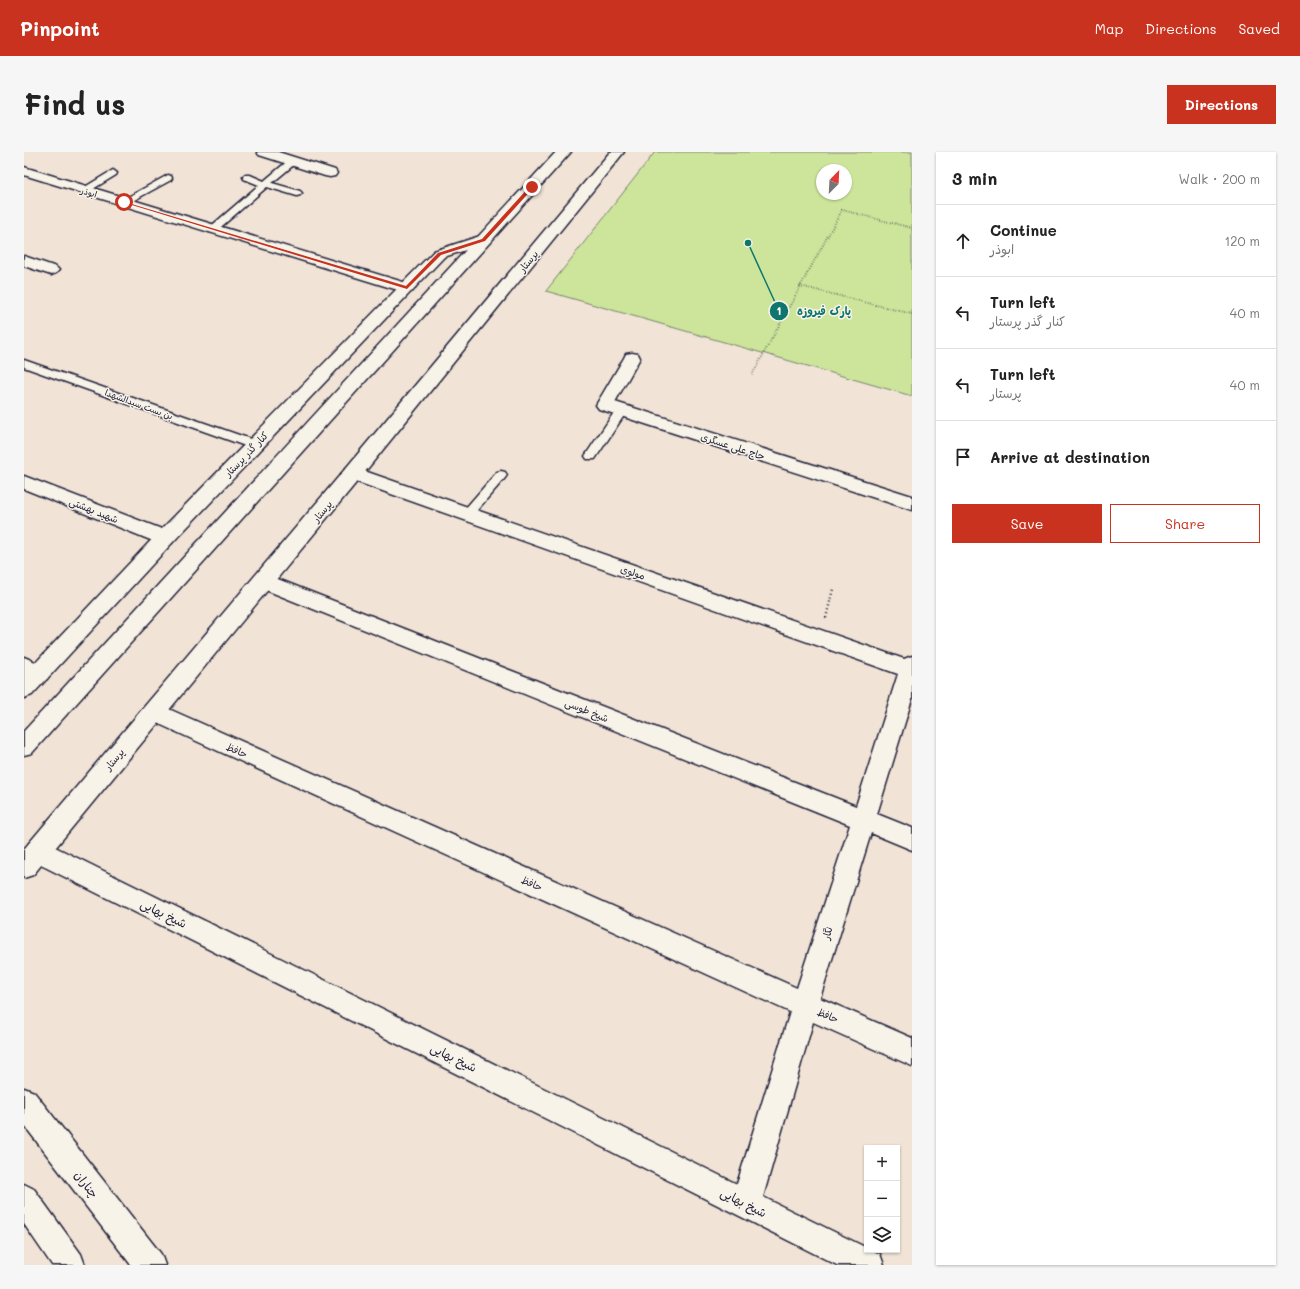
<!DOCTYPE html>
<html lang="en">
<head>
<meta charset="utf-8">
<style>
  :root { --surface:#fff; --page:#f6f6f6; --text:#222; --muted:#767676; --line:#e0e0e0; --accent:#c8321e }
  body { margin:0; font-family:Mali,"Playpen Sans Arabic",sans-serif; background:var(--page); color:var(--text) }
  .controls { position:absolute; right:12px; bottom:12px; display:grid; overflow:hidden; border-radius:0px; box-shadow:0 1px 3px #0004 }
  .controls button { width:36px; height:36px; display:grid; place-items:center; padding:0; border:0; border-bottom:1px solid var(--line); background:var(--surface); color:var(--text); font:20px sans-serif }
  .compass { position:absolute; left:792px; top:12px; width:36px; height:36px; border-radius:50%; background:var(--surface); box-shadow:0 1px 3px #0004; rotate:24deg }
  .stop { position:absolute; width:12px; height:12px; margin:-9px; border:3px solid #c8321e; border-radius:50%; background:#fff }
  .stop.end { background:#c8321e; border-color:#fff; box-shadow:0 1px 4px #0008 }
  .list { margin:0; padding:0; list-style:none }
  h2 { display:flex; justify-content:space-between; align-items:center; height:52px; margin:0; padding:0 16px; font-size:17px }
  h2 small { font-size:13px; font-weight:400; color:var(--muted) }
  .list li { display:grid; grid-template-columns:26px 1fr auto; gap:12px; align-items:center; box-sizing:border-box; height:72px; padding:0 16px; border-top:1px solid var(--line) }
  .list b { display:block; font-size:15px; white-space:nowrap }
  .list p { margin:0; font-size:13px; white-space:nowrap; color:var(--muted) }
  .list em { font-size:13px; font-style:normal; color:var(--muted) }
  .actions { display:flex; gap:8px; padding:12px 16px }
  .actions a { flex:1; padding:9px 0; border:1px solid var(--accent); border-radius:0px; text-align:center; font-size:14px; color:var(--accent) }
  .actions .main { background:var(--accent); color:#fff }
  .icon { flex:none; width:22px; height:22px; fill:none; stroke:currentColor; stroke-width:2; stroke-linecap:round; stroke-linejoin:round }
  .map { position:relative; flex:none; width:888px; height:1113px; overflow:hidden; border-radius:0px }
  header { display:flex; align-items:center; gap:24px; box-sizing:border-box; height:56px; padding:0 20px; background:var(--accent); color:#fff }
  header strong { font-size:19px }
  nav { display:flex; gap:22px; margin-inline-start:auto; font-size:14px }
  .intro { display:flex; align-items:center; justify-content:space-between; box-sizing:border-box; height:96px; padding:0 24px }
  h1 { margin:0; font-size:28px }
  .button { padding:10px 18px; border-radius:0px; background:var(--accent); color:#fff; font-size:14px; font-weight:700 }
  main { display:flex; gap:24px; padding:0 24px }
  aside { flex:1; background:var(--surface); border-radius:0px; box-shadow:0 1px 3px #0004 }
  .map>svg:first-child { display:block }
</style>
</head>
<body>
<header>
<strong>Pinpoint</strong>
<nav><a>Map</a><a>Directions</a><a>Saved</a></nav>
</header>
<div class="intro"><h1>Find us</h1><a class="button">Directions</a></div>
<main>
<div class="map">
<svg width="888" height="1113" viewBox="0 0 888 1113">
  <rect width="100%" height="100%" fill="#f1e3d6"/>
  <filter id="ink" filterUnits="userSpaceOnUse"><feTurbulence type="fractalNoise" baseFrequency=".025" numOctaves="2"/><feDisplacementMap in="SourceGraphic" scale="8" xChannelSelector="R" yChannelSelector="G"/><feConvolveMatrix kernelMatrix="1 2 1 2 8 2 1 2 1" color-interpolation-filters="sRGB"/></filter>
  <g filter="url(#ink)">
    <path fill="#cce59b" stroke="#77846b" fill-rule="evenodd" d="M631,0H888V244L522,139ZM798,18H822V42H798Z"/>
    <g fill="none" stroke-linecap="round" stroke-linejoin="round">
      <defs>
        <path id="service" d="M269,6L272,7L273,9L272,11L248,31L276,39L278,41L276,43L273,44L243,35L191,80H185L183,78L185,76L235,33L220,27L219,25L220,23H226L240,29L266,7Z
          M89,18L93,21L92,23L64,40L61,41L56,38Z
          M144,23L147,24L148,26L147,28L103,52H97L95,50Z
          M0,208L235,290L237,293L235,296H227L0,215Z
          M597,255L601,256L603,259L571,307H563L561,304L593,256Z
          M477,319L481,320L483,323L481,326L448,364L444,365L440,364L438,361L440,358L473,320Z"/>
        <path id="minor" d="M233,0H254L311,18L313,21L311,24L306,25L301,24L235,3Z
          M0,15L389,133L391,136L389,139L383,141L377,139L0,23Z
          M0,104L32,115L35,118L32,121L27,123L0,114Z
          M608,201L614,202L616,206L591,250L888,344V358L575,257L572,253L600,206L602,202Z
          M329,315L880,507L888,504V547L853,662L888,676V698L847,681L796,846L888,886V914L789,870L739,1045L843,1096V1098H847L856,1102L860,1113H813L5,707L2,699L5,691L14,688L23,691L713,1032L766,860L122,566L119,560L122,554L130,551L138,554L773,836L826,673L232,434L229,429L232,424L239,421L246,424L832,654L874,522L322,326L320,321L322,316Z
          M0,324L148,381L151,386L148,391L141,393L134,391L0,337Z
          M0,505L23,515L26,521L23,527L15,530L0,524Z"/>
        <path id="tertiary" d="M459,83L464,85L467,88L464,91L420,105L148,391L8,543L0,546V523L134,381L410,99Z"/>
        <path id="secondary" d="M532,0H547L8,601L0,603V579Z
          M586,0H600L336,326L9,723L0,726V697L322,316Z
          M0,936L10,940L137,1102L141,1113H107L0,973Z
          M0,1032L10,1037L57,1102L61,1113H28L0,1072Z"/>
      </defs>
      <use href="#service" stroke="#22223b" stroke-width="3"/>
      <use href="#minor" stroke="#22223b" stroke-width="3"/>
      <use href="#tertiary" stroke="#22223b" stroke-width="3"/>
      <use href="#secondary" stroke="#22223b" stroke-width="3"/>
      <path stroke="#22223b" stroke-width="2" stroke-dasharray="0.5 2" stroke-linecap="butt" d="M776,134L888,162
        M728,223L818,58L888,76"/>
      <path stroke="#22223b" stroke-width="2.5" stroke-dasharray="1 3" stroke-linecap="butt" d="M802,466L809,437"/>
      <use href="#service" fill="#f7f3e8" fill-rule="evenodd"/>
      <use href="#minor" fill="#f7f3e8" fill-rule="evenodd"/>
      <use href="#tertiary" fill="#f7f3e8" fill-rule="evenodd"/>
      <use href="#secondary" fill="#f7f3e8" fill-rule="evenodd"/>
    </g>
  </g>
  <path fill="#c8321e" d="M506,34L510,35L461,89L417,103L383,137L98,50H101L382,134L414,101L458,87Z"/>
  <g text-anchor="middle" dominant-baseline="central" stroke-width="3" stroke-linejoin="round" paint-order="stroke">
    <g font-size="9" fill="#22223b" stroke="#f7f3e8">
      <text transform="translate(65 40) rotate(17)">ابوذر</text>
      <text transform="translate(115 252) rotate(20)">بن بست سیدالشهدا</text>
    </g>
    <g font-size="10" fill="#22223b" stroke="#f7f3e8">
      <text transform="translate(504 109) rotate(-51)">پرستار</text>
      <text transform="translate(709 294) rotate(18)">حاج علی عسگری</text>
      <text transform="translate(222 302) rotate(-46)">کنار گذر پرستار</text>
      <text transform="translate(70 358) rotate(22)">شهید بهشتی</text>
      <text transform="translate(298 359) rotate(-50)">پرستار</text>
      <text transform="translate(609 420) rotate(19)">مولوی</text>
      <text transform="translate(563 558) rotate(22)">شیخ طوسی</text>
      <text transform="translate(213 598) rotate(24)">حافظ</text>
      <text transform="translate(90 607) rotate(-50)">پرستار</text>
      <text transform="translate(508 731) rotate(24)">حافظ</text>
      <text transform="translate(803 781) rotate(-73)">نگار</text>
      <text transform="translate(804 863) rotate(23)">حافظ</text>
    </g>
    <g font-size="12" fill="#22223b" stroke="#f7f3e8">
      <text transform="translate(140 761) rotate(26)">شیخ بهایی</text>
      <text transform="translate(430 905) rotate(26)">شیخ بهایی</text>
      <text transform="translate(63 1032) rotate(52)">چناران</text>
      <text transform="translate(720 1050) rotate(27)">شیخ بهایی</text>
    </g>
  </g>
  <path fill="none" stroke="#0f766e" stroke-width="1.5" d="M724 91L755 159"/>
  <g fill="#0f766e" stroke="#f7f3e8" stroke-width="1.5">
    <circle cx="724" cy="91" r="4"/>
    <circle cx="755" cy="159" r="10"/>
  </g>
  <g font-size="12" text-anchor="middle" font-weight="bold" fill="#fff">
    <text x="755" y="163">1</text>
  </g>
  <g font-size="11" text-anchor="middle" font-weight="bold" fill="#0f766e" stroke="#f7f3e8" stroke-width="3" stroke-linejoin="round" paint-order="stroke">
    <text x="800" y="163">پارک فیروزه</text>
  </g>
</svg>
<div class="controls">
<button>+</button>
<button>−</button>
<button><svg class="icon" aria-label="layers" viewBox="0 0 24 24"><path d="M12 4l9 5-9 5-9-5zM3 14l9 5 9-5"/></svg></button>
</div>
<svg class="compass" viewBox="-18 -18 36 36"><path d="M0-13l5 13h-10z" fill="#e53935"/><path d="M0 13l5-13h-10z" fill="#767676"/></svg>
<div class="stop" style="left:100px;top:50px"></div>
<div class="stop end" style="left:508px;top:35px"></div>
</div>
<aside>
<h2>3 min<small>Walk · 200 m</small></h2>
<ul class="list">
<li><svg class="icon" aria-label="ahead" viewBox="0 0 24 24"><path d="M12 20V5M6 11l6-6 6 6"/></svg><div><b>Continue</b><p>ابوذر</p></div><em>120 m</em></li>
<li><svg class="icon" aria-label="left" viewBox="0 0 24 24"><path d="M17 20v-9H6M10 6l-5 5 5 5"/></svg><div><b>Turn left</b><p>کنار گذر پرستار</p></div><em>40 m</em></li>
<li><svg class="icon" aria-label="left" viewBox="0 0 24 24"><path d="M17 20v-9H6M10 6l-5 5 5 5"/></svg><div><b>Turn left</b><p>پرستار</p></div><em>40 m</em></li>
<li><svg class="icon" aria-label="arrive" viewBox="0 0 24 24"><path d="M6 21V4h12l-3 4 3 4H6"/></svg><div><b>Arrive at destination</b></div></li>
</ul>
<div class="actions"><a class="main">Save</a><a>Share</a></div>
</aside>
</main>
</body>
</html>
